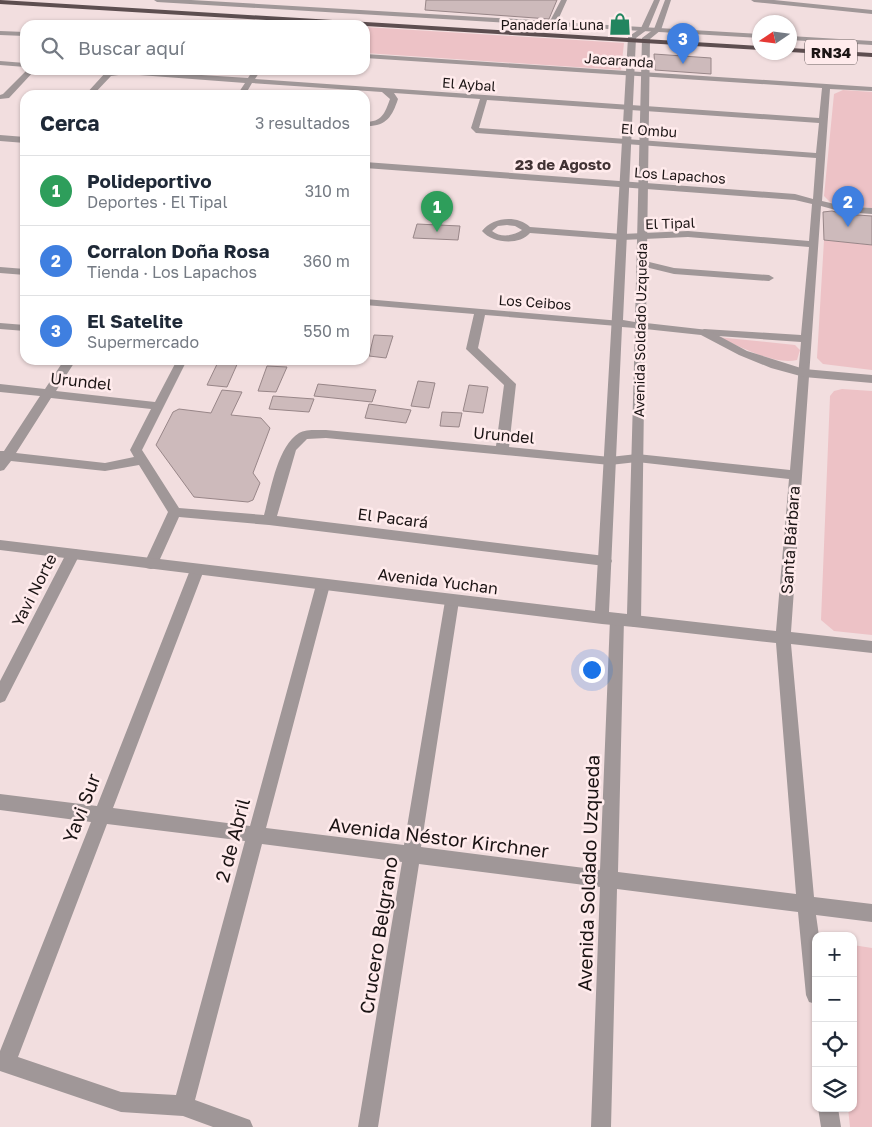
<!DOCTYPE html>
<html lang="es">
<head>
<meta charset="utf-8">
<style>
  :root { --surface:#fff; --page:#f2f2f3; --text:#1f2937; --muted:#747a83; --line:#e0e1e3; --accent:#1a73e8 }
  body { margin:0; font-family:"Golos Text",sans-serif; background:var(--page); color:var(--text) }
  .controls { position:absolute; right:15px; bottom:15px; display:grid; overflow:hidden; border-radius:10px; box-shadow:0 1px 4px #0004 }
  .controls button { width:45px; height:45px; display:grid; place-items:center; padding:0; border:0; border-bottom:1px solid var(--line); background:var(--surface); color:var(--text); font:25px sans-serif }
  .compass { position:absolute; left:752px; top:15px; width:45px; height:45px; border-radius:50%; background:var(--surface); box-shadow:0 1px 4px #0004; rotate:257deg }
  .you { position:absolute; left:591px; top:669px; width:18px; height:18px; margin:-12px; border:4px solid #fff; border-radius:50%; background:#1a73e8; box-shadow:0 0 0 8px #1a73e833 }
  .badge { display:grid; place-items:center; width:32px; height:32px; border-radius:50%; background:var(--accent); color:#fff; font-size:16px; font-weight:700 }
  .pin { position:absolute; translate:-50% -41px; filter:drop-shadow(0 1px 2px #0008) }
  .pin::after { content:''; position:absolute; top:26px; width:18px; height:15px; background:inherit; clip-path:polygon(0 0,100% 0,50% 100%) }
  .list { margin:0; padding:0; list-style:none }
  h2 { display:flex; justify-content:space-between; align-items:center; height:65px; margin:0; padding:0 20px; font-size:21px }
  h2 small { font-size:16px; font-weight:400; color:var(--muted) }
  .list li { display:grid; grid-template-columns:32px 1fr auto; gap:15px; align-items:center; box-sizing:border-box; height:70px; padding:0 20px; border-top:1px solid var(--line) }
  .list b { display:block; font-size:19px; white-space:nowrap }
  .list p { margin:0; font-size:16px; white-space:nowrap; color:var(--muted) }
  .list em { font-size:16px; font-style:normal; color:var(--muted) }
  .icon { flex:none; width:28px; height:28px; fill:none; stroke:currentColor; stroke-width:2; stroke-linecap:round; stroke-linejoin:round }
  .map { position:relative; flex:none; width:872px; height:1127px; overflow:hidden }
  .search { position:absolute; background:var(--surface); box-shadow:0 1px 4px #0004; left:20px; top:20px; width:350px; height:55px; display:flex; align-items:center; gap:12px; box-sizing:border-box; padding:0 18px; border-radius:15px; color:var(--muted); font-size:19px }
  .panel { position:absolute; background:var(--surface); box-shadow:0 1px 4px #0004; left:20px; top:90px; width:350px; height:275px; border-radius:15px }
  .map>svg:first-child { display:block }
</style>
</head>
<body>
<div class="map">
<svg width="872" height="1127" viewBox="0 0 872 1127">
  <rect width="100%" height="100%" fill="#f2dedf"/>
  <path fill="#edc2c6" d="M365,27L624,43L621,70L365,53Z
    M843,90L872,92V208L831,203L824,196L834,94Z
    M824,240L872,245V370L823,364L817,358Z
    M717,337L795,345L800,350L797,360C774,366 738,345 717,337Z
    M842,389L872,391V635L834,631L821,620L830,396L834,391Z
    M853,945L872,948V1127H850L848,1108H853Z"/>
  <path fill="#cdbabb" stroke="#988688" d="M426,0H557L549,19L425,10Z
    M654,54L711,58V74L655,70Z
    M832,211L843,214L872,216V245L824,240L823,212Z
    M417,224L460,226L458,240L413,238Z
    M374,335L393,336L386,358L369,356Z
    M219,360H239L227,387L207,385Z
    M267,366L287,367L276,392L258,391Z
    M418,381L435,383L429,408L411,406Z
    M318,384L338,386L376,390L372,402L314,396Z
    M469,385L488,387L483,413L463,411Z
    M222,390L242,392L231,415L261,418L270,428L253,473L260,483L253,500L248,502L194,497L156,445L173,412L179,409L211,413Z
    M273,396L314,399L309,412L269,409Z
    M369,404L411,410L406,423L365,418Z
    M442,412L462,413L459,427L440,426Z"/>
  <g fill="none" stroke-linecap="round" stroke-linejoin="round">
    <path fill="#a09798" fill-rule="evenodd" d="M154,0H191L550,21L561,0H567L557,22L760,34V38L157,2Z
      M751,0H774L872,10V14L754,2Z
      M0,31L25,32V36L0,35Z
      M790,36L872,41V45L790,40Z
      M365,54L872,87V91L830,89L822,201L843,206L872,208V214L843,212L821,206L791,632L872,641V653L791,644L814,897L872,904V922L816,915L819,936H816V1004L809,1002L806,995L798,912L617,889L611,1127H591L600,887L419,864L378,1127H358L402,862L262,844L195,1100L250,1120L253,1127H213L183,1116L121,1112L0,1071V1051L91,822L0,810V794L97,806L190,570L192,566L197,565L202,566L204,570L113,808L250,826L316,585L318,581L323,580L328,581L330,585L266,828L404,845L445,601L447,597L452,595L457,597L459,601L421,847L600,870L610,619L612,615L617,613L622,615L624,619L618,872L796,894L776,643L634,627L629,625L627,621L629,617L634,615L776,631L789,479L637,462L610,465L326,438L307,439L296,450L277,516L605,556L610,557L612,561L610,565L605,566L269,525L179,517L156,568L151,569L146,568L144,564L168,512L139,465L105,471L11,461L4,470L0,471V451H4L40,396L0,392V384L45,389L64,360H76L56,391L155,402L177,360H192L185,364L142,450L179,508L264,515C271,490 277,447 299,433C305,429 318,430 326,430L496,446L504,385L466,349L474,314L365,305V299L621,321L622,323L621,325L617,326L485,315L478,348L516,384L509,447L610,457L637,454L790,470L801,342L704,335L699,332L704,329L801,335L809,247L688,237L622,240L530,233C519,246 492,243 482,231C493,217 517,215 530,227L622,234L688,231L809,241L812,204L795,200L365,168V162L795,194L813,199L816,158L476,133L471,128L480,99L394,93L398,99C392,117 386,127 365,126V122C382,122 385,113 390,99L382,92L252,83L245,95H237L245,83L126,74L111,76L93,95H85L106,72L124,70L248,78L253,70H261L255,79L819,118L822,88L365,58ZM487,100L819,123L816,153L479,128ZM507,225L515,226L522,230C513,236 501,238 492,231L498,226ZM51,398L151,409L130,450L134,457L105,463L16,453ZM107,824L245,841L176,1095L121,1092L18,1057Z
      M0,61L25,63V67L0,65Z
      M27,70H35L9,98L0,99V95L3,94Z
      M0,135L25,137V143L0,141Z
      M641,260L674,268L769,275L774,278L769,281L674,274L637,265V261Z
      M0,267L25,269V275L0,273Z
      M0,323L25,325V331L0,329Z
      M73,549L78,550L80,554L5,701L0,703V681L68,550Z
      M818,1108H838L841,1127H821Z"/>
    <path fill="#a09798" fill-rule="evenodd" d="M654,0H660L648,29L636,38L623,320L635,322L642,38L654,29L665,0H671L661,30L650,39L646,323L708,330L747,351L804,369L872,375V383L804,377L771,368L739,355L701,335L645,329L641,621L639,625L634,627L602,624L0,550V540L595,611L628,37L641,28ZM622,327L635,328L627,614L609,612Z"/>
    <path fill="#5d4e50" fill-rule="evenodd" d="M0,0L760,46V50L0,4Z
      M790,48L872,53V57L790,52Z"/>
  </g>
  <defs>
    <symbol id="shop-bare" viewBox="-9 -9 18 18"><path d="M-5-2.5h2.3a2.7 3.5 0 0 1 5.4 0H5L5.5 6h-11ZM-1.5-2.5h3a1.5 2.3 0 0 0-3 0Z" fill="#22855f" stroke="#ffebec" stroke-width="2.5" paint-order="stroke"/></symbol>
  </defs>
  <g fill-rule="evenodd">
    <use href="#shop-bare" x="604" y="8" width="32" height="32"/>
  </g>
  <g text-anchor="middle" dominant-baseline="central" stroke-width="5" stroke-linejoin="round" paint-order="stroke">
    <g font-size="14" fill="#1b1414" stroke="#ffebec" text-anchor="end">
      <text x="604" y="24">Panadería Luna</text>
    </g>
    <g font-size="14" fill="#1b1414" stroke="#ffebec">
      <text transform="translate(619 60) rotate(4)">Jacaranda</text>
      <text transform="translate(469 84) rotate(4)">El Aybal</text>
      <text transform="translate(649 130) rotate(4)">El Ombu</text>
      <text transform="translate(680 175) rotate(4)">Los Lapachos</text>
      <text transform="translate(670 223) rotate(-2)">El Tipal</text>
      <text transform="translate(535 302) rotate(4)">Los Ceibos</text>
      <text transform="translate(640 330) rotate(-89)">Avenida Soldado Uzqueda</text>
    </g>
    <rect fill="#ffebec" stroke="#5f5455" stroke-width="1" x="805" y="39.5" width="52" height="25" rx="4"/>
    <g font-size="15" font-weight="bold" fill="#1b1414">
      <text x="831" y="52">RN34</text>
    </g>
    <g font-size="15" font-weight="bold" fill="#413233" stroke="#ffebec">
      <text x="563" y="164">23 de Agosto</text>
    </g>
    <g font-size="16" fill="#1b1414" stroke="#ffebec">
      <text transform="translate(81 381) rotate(6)">Urundel</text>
      <text transform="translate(504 435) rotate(5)">Urundel</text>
      <text transform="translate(393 518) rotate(7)">El Pacará</text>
      <text transform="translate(790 540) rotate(-86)">Santa Bárbara</text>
      <text transform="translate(438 581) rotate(7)">Avenida Yuchan</text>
      <text transform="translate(34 590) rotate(-63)">Yavi Norte</text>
    </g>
    <g font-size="19" fill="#1b1414" stroke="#ffebec">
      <text transform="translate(81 808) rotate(-69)">Yavi Sur</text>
      <text transform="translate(439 837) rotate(7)">Avenida Néstor Kirchner</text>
      <text transform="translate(232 840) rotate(-75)">2 de Abril</text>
      <text transform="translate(588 873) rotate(-88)">Avenida Soldado Uzqueda</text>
      <text transform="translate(378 935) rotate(-81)">Crucero Belgrano</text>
    </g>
  </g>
</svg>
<div class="controls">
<button>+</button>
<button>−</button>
<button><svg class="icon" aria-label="locate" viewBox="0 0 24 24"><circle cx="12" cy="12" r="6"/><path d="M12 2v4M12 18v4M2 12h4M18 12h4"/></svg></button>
<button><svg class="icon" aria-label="layers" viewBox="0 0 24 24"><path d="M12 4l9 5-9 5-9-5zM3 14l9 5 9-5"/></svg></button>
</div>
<svg class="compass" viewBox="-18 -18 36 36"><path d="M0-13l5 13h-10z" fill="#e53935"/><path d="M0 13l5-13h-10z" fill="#747a83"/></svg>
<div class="you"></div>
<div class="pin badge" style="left:437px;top:232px;background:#2e9e5b">1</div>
<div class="pin badge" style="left:848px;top:227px;background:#3f7fe0">2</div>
<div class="pin badge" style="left:683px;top:64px;background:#3f7fe0">3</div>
<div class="search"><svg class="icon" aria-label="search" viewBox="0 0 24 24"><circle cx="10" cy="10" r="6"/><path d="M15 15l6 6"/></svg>Buscar aquí</div>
<section class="panel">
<h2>Cerca<small>3 resultados</small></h2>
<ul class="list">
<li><span class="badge" style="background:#2e9e5b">1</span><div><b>Polideportivo</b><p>Deportes · El Tipal</p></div><em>310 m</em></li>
<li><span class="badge" style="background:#3f7fe0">2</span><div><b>Corralon Doña Rosa</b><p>Tienda · Los Lapachos</p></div><em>360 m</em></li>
<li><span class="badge" style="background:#3f7fe0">3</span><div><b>El Satelite</b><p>Supermercado</p></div><em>550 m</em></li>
</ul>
</section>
</div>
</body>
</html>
